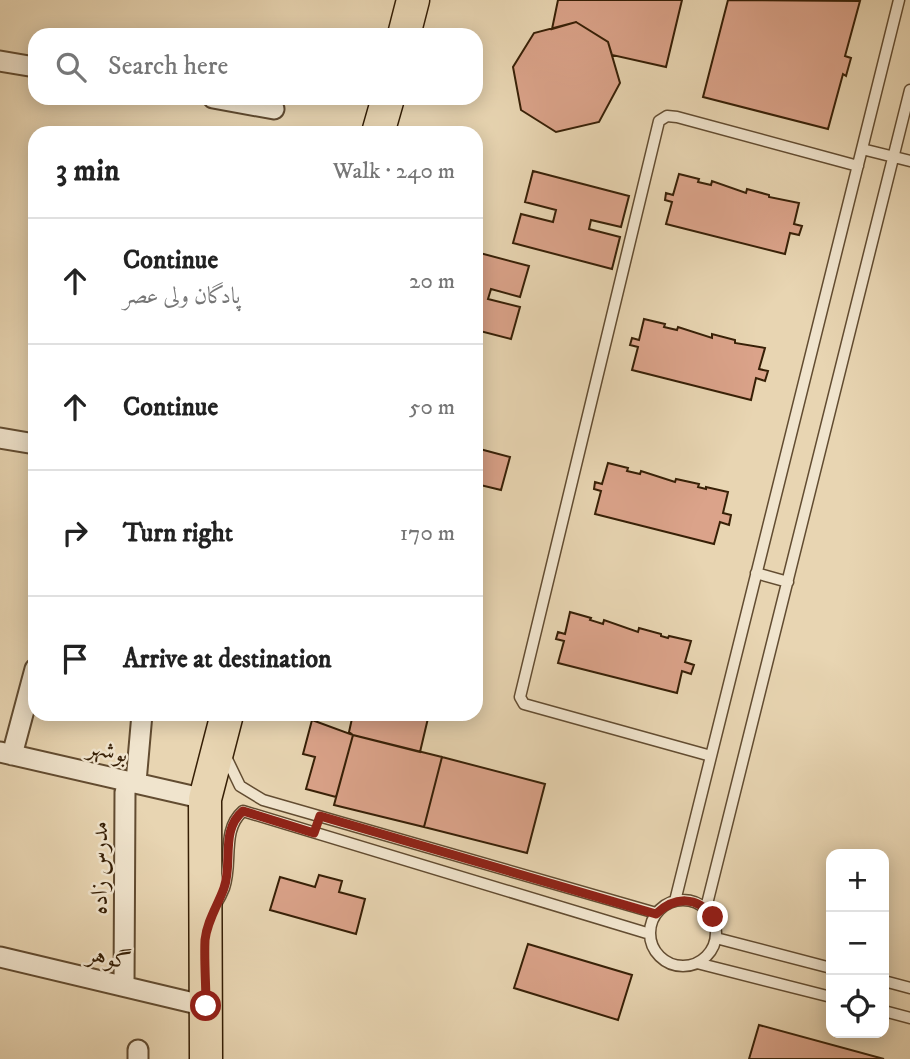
<!DOCTYPE html>
<html lang="en">
<head>
<meta charset="utf-8">
<style>
  :root { --surface:#fff; --page:#f2f2f2; --text:#222; --muted:#767676; --line:#e0e0e0 }
  body { margin:0; font-family:"IM FELL DW Pica",Amiri,serif; background:var(--page); color:var(--text) }
  .controls { position:absolute; right:21px; bottom:21px; display:grid; overflow:hidden; border-radius:14px; box-shadow:0 4px 18px #0003 }
  .controls button { width:63px; height:63px; display:grid; place-items:center; padding:0; border:0; border-bottom:2px solid var(--line); background:var(--surface); color:var(--text); font:35px sans-serif }
  .stop { position:absolute; width:21px; height:21px; margin:-16px; border:5px solid #8f2418; border-radius:50%; background:#fff }
  .stop.end { background:#8f2418; border-color:#fff; box-shadow:0 2px 7px #0008 }
  .list { margin:0; padding:0; list-style:none }
  h2 { display:flex; justify-content:space-between; align-items:center; height:91px; margin:0; padding:0 28px; font-size:30px }
  h2 small { font-size:23px; font-weight:400; color:var(--muted) }
  .list li { display:grid; grid-template-columns:46px 1fr auto; gap:21px; align-items:center; box-sizing:border-box; height:126px; padding:0 28px; border-top:2px solid var(--line) }
  .list b { display:block; font-size:26px; white-space:nowrap }
  .list p { margin:0; font-size:23px; white-space:nowrap; color:var(--muted) }
  .list em { font-size:23px; font-style:normal; color:var(--muted) }
  .icon { flex:none; width:38px; height:38px; fill:none; stroke:currentColor; stroke-width:2; stroke-linecap:round; stroke-linejoin:round }
  .map { position:relative; flex:none; width:910px; height:1059px; overflow:hidden }
  .search { position:absolute; background:var(--surface); box-shadow:0 4px 18px #0003; left:28px; top:28px; width:455px; height:77px; display:flex; align-items:center; gap:18px; box-sizing:border-box; padding:0 24px; border-radius:21px; color:var(--muted); font-size:26px }
  .panel { position:absolute; background:var(--surface); box-shadow:0 4px 18px #0003; left:28px; top:126px; width:455px; height:595px; border-radius:21px }
  .map>svg:first-child { display:block }
</style>
</head>
<body>
<div class="map">
<svg width="910" height="1059" viewBox="0 0 910 1059">
  <rect width="100%" height="100%" fill="#e8d5b2"/>
  <filter id="stains"><feTurbulence type="fractalNoise" baseFrequency=".00286" numOctaves="4"/><feColorMatrix values="0 0 0 0 .2 0 0 0 0 .09 0 0 0 0 .02 0 0 0 .5 -.17"/></filter>
  <radialGradient id="worn" r=".72"><stop offset=".6" stop-color="#630" stop-opacity="0"/><stop offset="1" stop-color="#630" stop-opacity=".3"/></radialGradient>
  <path fill="#dba38a" stroke="#361f06" stroke-width="2" d="M558,0H682L666,67L612,55L608,42L576,22L552,29Z
    M728,0L860,1L845,56L851,58L846,76L843,74L828,129L703,97Z
    M576,22L608,42L620,83L599,122L556,132L521,110L513,67L534,33Z
    M533,171L629,196L621,227L591,220L589,229L620,237L612,269L513,243L521,214L553,222L556,210L525,202Z
    M679,174L699,179L698,182L711,185L712,181L746,193L747,189L769,195V197L799,203L794,224L802,226L799,235L790,233L785,254L666,224L672,202L665,200L666,193L673,195Z
    M476,252L529,266L520,297L491,289L488,299L520,307L511,339L476,330Z
    M644,319L665,324L664,327L677,330L678,327L712,338V334L735,340V343L765,348L759,369L768,371L765,381L756,378L751,400L632,370L638,347L630,345L632,338L639,340Z
    M476,448L510,457L501,490L476,484Z
    M608,463L628,468L627,471L640,474L641,471L675,482L676,479L699,484L698,487L706,489V487L728,492L723,513L731,515L729,525L720,522L714,544L595,514L601,491L594,489L595,482L602,484Z
    M570,612L591,618L590,620L603,624L604,620L638,632L639,628L661,634V636L668,638L669,636L691,641L685,662L694,665L691,674L682,671L677,693L558,663L564,641L556,639L558,632L565,634Z
    M353,714H429L420,752L353,735L349,732Z
    M312,720L353,735L336,797L306,789L315,757L303,754Z
    M353,735L442,757L424,827L334,805Z
    M442,757L545,784L527,853L424,827Z
    M319,875L342,881L339,892L365,899L356,934L270,910L280,877L315,887Z
    M528,944L632,975L618,1020L514,988Z
    M759,1025L884,1059H749Z"/>
  <g fill="none" stroke-linecap="round" stroke-linejoin="round">
    <defs>
      <path id="service" d="M862,149L910,161
        M756,573L788,582
        M711,756L524,704L520,697L659,121L667,116L677,117L858,166
        M226,757L240,786L263,800L656,913
        M650 933a33 33 0 1 1 66 0a33 33 0 1 1-66 0Z
        M675,901L899,0
        M216,904C219,899 222,893 224,888C233,863 221,830 243,811L650,934
        M706,908L910,90
        M716,938L831,968
        M697,963L831,997
        M884,981L910,988
        M884,1011L910,1018"/>
      <path id="minor" d="M0,61L35,67
        M213,98L274,109
        M0,438L35,444
        M0,752L205,799
        M12,755L35,669
        M136,782L142,714
        M0,957L206,1006
        M124,986L125,792
        M138,1050V1059"/>
      <path id="primary" d="M404,35L413,0
        M378,133L388,98
        M206,1059L205,799L227,714"/>
    </defs>
    <use href="#service" stroke="#624c31" stroke-width="13"/>
    <use href="#minor" stroke="#624c31" stroke-width="23"/>
    <use href="#primary" stroke="#361f06" stroke-width="35"/>
    <use href="#service" stroke="#f0e4cd" stroke-width="10"/>
    <use href="#minor" stroke="#f0e4cd" stroke-width="19"/>
    <use href="#primary" stroke="#e8d5b2" stroke-width="32"/>
  </g>
  <g fill="none" stroke-linecap="round" stroke-linejoin="round">
    <path stroke="#8f2418" stroke-width="9" d="M206,1006C206,984 204,961 205,940C207,921 218,905 224,888C233,863 220,830 243,811L314,833L320,816L656,914C675,896 697,896 713,917"/>
  </g>
  <g text-anchor="middle" dominant-baseline="central" stroke-width="5" stroke-linejoin="round" paint-order="stroke">
    <g font-size="24" fill="#361f06" stroke="#f0e4cd">
      <text transform="translate(108 751) rotate(13)">بوشهر</text>
      <text transform="translate(100 868) rotate(-90)">مدرس زاده</text>
      <text transform="translate(109 958) rotate(13)">گوهر</text>
    </g>
  </g>
  <rect width="100%" height="100%" filter="url(#stains)"/>
  <rect width="100%" height="100%" fill="url(#worn)"/>
</svg>
<div class="controls">
<button>+</button>
<button>−</button>
<button><svg class="icon" aria-label="locate" viewBox="0 0 24 24"><circle cx="12" cy="12" r="6"/><path d="M12 2v4M12 18v4M2 12h4M18 12h4"/></svg></button>
</div>
<div class="stop" style="left:206px;top:1006px"></div>
<div class="stop end" style="left:713px;top:917px"></div>
<div class="search"><svg class="icon" aria-label="search" viewBox="0 0 24 24"><circle cx="10" cy="10" r="6"/><path d="M15 15l6 6"/></svg>Search here</div>
<section class="panel">
<h2>3 min<small>Walk · 240 m</small></h2>
<ul class="list">
<li><svg class="icon" aria-label="ahead" viewBox="0 0 24 24"><path d="M12 20V5M6 11l6-6 6 6"/></svg><div><b>Continue</b><p>پادگان ولی عصر</p></div><em>20 m</em></li>
<li><svg class="icon" aria-label="ahead" viewBox="0 0 24 24"><path d="M12 20V5M6 11l6-6 6 6"/></svg><div><b>Continue</b></div><em>50 m</em></li>
<li><svg class="icon" aria-label="right" viewBox="0 0 24 24"><path d="M7 20v-9h11M14 6l5 5-5 5"/></svg><div><b>Turn right</b></div><em>170 m</em></li>
<li><svg class="icon" aria-label="arrive" viewBox="0 0 24 24"><path d="M6 21V4h12l-3 4 3 4H6"/></svg><div><b>Arrive at destination</b></div></li>
</ul>
</section>
</div>
</body>
</html>
